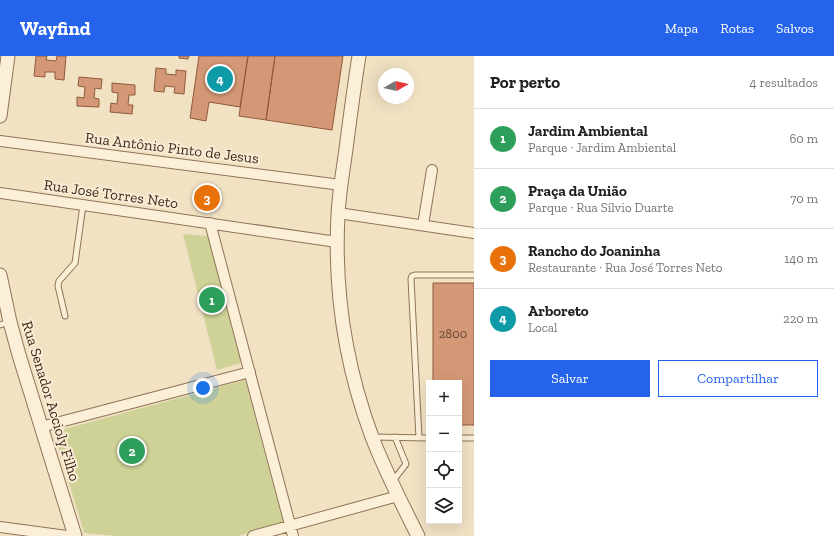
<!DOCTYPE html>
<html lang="pt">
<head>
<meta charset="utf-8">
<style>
  :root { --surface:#fff; --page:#f6f6f6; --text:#202124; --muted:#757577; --line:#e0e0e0; --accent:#2563eb }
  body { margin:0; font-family:"Zilla Slab",serif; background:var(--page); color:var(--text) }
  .controls { position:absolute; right:12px; bottom:12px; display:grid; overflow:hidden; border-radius:0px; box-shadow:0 4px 16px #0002 }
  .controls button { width:36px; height:36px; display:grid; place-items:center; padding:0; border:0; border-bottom:1px solid var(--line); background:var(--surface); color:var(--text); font:20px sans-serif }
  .compass { position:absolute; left:378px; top:12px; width:36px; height:36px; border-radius:50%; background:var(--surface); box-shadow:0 4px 16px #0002; rotate:81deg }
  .you { position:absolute; left:203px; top:332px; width:14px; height:14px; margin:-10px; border:3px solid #fff; border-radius:50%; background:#1a73e8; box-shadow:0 0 0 6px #1a73e833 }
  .badge { display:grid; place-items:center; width:26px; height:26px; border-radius:50%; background:var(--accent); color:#fff; font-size:13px; font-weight:700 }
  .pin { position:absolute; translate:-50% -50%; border:2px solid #fff; box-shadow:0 1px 4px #0006 }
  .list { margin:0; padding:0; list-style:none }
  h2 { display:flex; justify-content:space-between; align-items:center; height:52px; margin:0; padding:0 16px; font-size:17px }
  h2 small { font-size:13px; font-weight:400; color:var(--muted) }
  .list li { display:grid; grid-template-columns:26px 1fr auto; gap:12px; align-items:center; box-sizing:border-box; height:60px; padding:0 16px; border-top:1px solid var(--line) }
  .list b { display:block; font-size:15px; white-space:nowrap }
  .list p { margin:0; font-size:13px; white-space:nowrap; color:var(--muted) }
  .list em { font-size:13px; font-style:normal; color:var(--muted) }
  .actions { display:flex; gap:8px; padding:12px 16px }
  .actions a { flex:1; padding:9px 0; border:1px solid var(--accent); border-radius:0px; text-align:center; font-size:14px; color:var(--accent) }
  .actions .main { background:var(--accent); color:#fff }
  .icon { flex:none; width:22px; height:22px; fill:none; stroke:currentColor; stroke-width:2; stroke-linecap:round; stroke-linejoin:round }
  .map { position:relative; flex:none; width:474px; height:480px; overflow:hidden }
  header { display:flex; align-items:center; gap:24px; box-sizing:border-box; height:56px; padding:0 20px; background:var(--accent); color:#fff }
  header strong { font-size:19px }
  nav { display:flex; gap:22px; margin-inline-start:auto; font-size:14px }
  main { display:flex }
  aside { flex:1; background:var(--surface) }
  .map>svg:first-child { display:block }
</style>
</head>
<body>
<header>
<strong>Wayfind</strong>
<nav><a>Mapa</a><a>Rotas</a><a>Salvos</a></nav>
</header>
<main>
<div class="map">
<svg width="474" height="480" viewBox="0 0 474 480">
  <rect width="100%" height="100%" fill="#f2e2c4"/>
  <path fill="#ced296" d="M183,178L208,180L241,307L217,314Z
    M245,324L284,468L237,480H117L84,477L55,380L61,374Z"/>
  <path fill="#d49876" stroke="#91593c" d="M36,0H47L46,4L56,5L57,0H66L64,24L55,23V16H45V21L34,20Z
    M179,0H189L188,3L179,2Z
    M199,0H248L240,51L209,46L206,65L190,62Z
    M248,0H275L266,64L239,60Z
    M275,0H343L332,74L266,64Z
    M156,12L166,13V18L176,19V14L186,15L184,38L174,37L175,31L165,30L164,36L154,35Z
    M79,21L102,23L101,33L95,32L94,42L99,43V51L77,50V41L84,42L85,31L78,30Z
    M112,27L135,29V39H129L128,49H133L132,58L110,56L111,47L117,48L118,37L112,36Z
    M433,227H474V369H459V327H433Z"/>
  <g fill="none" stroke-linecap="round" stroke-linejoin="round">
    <defs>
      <path id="service" d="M65,260L58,230L59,225L75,207L83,149
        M0,269L9,266
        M373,381L429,382
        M419,382L411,223L412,220L415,219H474
        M459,382H474
        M392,426L406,408L395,381"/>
      <path id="minor" d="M0,85L341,129
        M0,137L337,186
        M338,157L474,177
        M210,167L293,480
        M423,169L432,114
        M41,371L250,316
        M0,471L67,480
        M253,480L398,440"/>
      <path id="tertiary" d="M359,0C354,31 350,62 346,93C343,115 339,137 338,159C334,234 346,311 372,381C385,415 402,448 418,480
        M0,60L8,0
        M0,219L10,266L19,299L75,480"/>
    </defs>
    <use href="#service" stroke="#8f7358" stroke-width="7"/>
    <use href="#minor" stroke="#8f7358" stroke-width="12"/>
    <use href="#tertiary" stroke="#8f7358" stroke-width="15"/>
    <use href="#service" stroke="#fcefd8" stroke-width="5"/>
    <use href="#minor" stroke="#fcefd8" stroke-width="10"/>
    <use href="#tertiary" stroke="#fcefd8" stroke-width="13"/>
  </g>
  <g text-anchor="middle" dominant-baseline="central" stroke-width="4" stroke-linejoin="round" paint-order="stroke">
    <g font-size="13" fill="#644634">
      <text x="453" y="277">2800</text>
    </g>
    <g font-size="15" fill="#3e2b1e" stroke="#f9ecd4">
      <text transform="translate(172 92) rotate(7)">Rua Antônio Pinto de Jesus</text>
      <text transform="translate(111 138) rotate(8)">Rua José Torres Neto</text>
      <text transform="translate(51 345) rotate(73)">Rua Senador Accioly Filho</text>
    </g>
  </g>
</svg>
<div class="controls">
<button>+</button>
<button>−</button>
<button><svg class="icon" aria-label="locate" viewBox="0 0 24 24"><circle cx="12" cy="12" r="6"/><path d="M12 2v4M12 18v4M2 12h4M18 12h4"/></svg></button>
<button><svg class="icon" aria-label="layers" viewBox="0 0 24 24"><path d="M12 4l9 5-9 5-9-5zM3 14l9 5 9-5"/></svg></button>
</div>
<svg class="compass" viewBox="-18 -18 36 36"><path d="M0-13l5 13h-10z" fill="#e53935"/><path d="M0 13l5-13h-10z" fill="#757577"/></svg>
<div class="you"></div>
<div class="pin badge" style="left:212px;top:244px;background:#2e9e5b">1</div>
<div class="pin badge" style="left:132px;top:395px;background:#2e9e5b">2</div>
<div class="pin badge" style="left:207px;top:142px;background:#e8710a">3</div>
<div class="pin badge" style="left:220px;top:23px;background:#0f9aa8">4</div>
</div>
<aside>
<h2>Por perto<small>4 resultados</small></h2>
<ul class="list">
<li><span class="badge" style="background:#2e9e5b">1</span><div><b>Jardim Ambiental</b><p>Parque · Jardim Ambiental</p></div><em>60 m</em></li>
<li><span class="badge" style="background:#2e9e5b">2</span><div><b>Praça da União</b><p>Parque · Rua Sílvio Duarte</p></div><em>70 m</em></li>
<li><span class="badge" style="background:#e8710a">3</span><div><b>Rancho do Joaninha</b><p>Restaurante · Rua José Torres Neto</p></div><em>140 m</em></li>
<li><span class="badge" style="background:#0f9aa8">4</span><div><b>Arboreto</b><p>Local</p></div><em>220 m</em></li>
</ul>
<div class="actions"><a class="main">Salvar</a><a>Compartilhar</a></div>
</aside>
</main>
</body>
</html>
